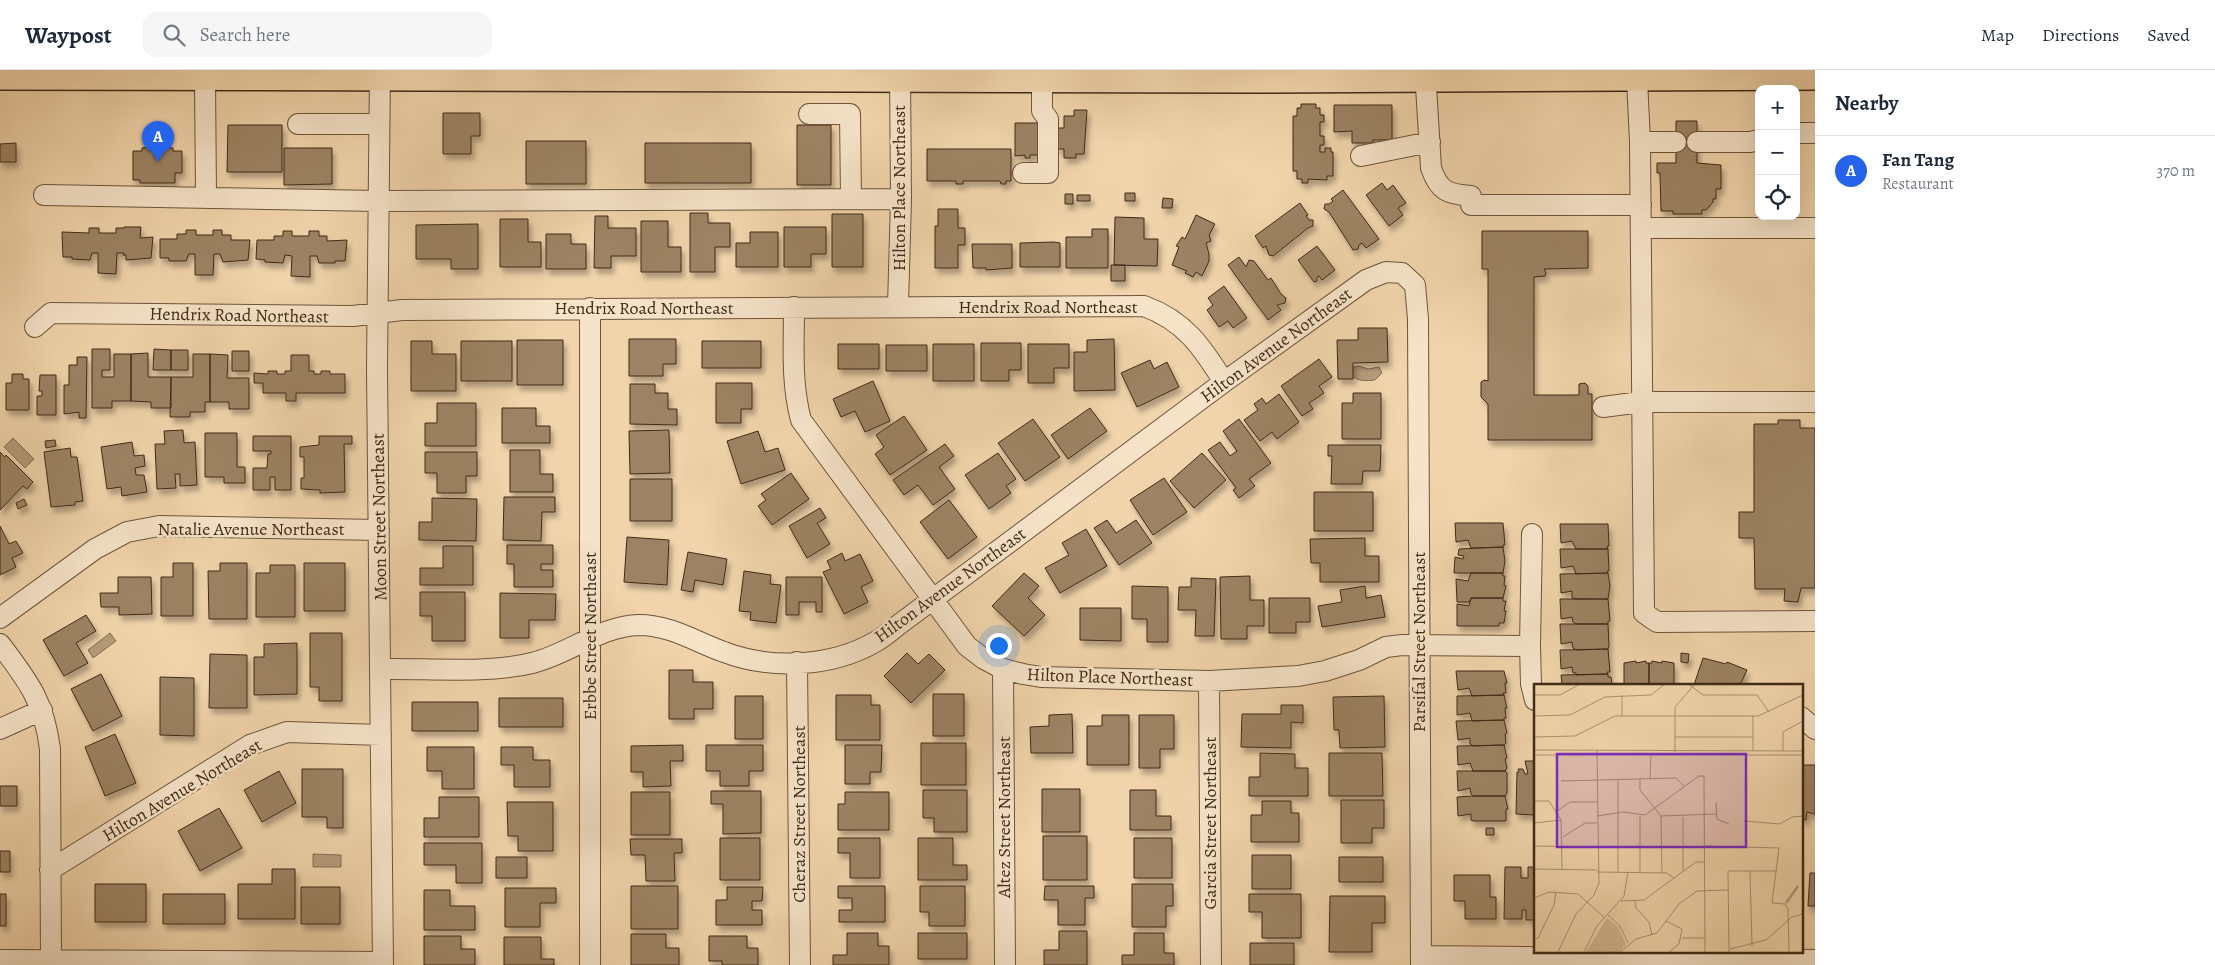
<!DOCTYPE html>
<html lang="en">
<head>
<meta charset="utf-8">
<style>
  :root { --surface:#fff; --page:#f6f6f7; --text:#1f2937; --muted:#747a83; --line:#e0e1e3; --accent:#2563eb }
  body { margin:0; font-family:Alegreya,serif; background:var(--page); color:var(--text) }
  .controls { position:absolute; right:15px; top:15px; display:grid; overflow:hidden; border-radius:10px; box-shadow:0 5px 20px #0002 }
  .controls button { width:45px; height:45px; display:grid; place-items:center; padding:0; border:0; border-bottom:1px solid var(--line); background:var(--surface); color:var(--text); font:25px sans-serif }
  .you { position:absolute; left:998px; top:575px; width:18px; height:18px; margin:-12px; border:4px solid #fff; border-radius:50%; background:#1a73e8; box-shadow:0 0 0 8px #1a73e833 }
  .badge { display:grid; place-items:center; width:32px; height:32px; border-radius:50%; background:var(--accent); color:#fff; font-size:16px; font-weight:700 }
  .pin { position:absolute; translate:-50% -41px; filter:drop-shadow(0 1px 2px #0008) }
  .pin::after { content:''; position:absolute; top:26px; width:18px; height:15px; background:inherit; clip-path:polygon(0 0,100% 0,50% 100%) }
  .list { margin:0; padding:0; list-style:none }
  h2 { display:flex; justify-content:space-between; align-items:center; height:65px; margin:0; padding:0 20px; font-size:21px }
  h2 small { font-size:16px; font-weight:400; color:var(--muted) }
  .list li { display:grid; grid-template-columns:32px 1fr auto; gap:15px; align-items:center; box-sizing:border-box; height:70px; padding:0 20px; border-top:1px solid var(--line) }
  .list b { display:block; font-size:19px; white-space:nowrap }
  .list p { margin:0; font-size:16px; white-space:nowrap; color:var(--muted) }
  .list em { font-size:16px; font-style:normal; color:var(--muted) }
  .icon { flex:none; width:28px; height:28px; fill:none; stroke:currentColor; stroke-width:2; stroke-linecap:round; stroke-linejoin:round }
  .map { position:relative; flex:none; width:1815px; height:895px; overflow:hidden }
  header { display:flex; align-items:center; gap:30px; box-sizing:border-box; height:70px; padding:0 25px; background:var(--surface); border-bottom:1px solid var(--line) }
  header strong { font-size:24px }
  nav { display:flex; gap:28px; margin-inline-start:auto; font-size:18px }
  .search { width:350px; height:45px; background:var(--page); display:flex; align-items:center; gap:12px; box-sizing:border-box; padding:0 18px; border-radius:15px; color:var(--muted); font-size:19px }
  main { display:flex }
  aside { flex:1; background:var(--surface) }
  .map>svg:first-child { display:block }
</style>
</head>
<body>
<header>
<strong>Waypost</strong>
<div class="search"><svg class="icon" aria-label="search" viewBox="0 0 24 24"><circle cx="10" cy="10" r="6"/><path d="M15 15l6 6"/></svg>Search here</div>
<nav><a>Map</a><a>Directions</a><a>Saved</a></nav>
</header>
<main>
<div class="map">
<svg width="1815" height="895" viewBox="0 0 1815 895">
  <defs>
    <filter id="shadow"><feDropShadow dx="3" dy="5.5" stdDeviation="2.5" flood-color="#0004"/></filter>
  </defs>
  <rect width="100%" height="100%" fill="#f1d4ab"/>
  <filter id="stains"><feTurbulence type="fractalNoise" baseFrequency=".004" numOctaves="4"/><feColorMatrix values="0 0 0 0 .2 0 0 0 0 .09 0 0 0 0 .02 0 0 0 .5 -.17"/></filter>
  <radialGradient id="worn" r=".72"><stop offset=".6" stop-color="#630" stop-opacity="0"/><stop offset="1" stop-color="#630" stop-opacity=".3"/></radialGradient>
  <path fill="#b59b79" stroke="#876e52" d="M1359,296L1368,299L1379,297L1382,303L1375,310C1366,311 1356,312 1350,303L1353,297Z
    M13,368L34,389L25,398L4,377Z
    M110,563L116,571L93,588L88,580Z
    M313,784L341,785V797H313Z"/>
  <path fill="#9d8364" stroke="#412b17" filter="url(#shadow)" d="M1301,34H1316V38H1320V45H1324V52H1320V66H1324V75H1320V82H1325V78H1331V82H1333V106H1327V110L1308,109V113H1302V109H1297V101H1293V46H1297V38H1301Z
    M1334,35H1392V70H1373V73H1352V61L1334,62Z
    M1074,40H1087L1084,84H1076V88H1064V79H1057V58H1064V46H1074Z
    M443,43H480V66H471V84H443Z
    M1676,51H1697V93L1721,95V119H1716V129H1713V132L1706,140H1702V144H1673V141H1661L1660,103H1657V93H1676Z
    M1015,53H1040V85H1030V88H1025V85L1015,86Z
    M228,55H282V102H227Z
    M797,55H831V115H797Z
    M526,71H586V114H526Z
    M16,73V92H0V74Z
    M645,73H751V113H645Z
    M151,77L173,78V81H182V103H175V113H140V110H133V81H142V78Z
    M284,78H332V114L284,115Z
    M927,79H1011V111H1006V114H1001L1000,111H963V114H956V111H927Z
    M1382,113L1387,120L1393,115L1406,133L1398,138L1403,145L1389,156L1366,125Z
    M1343,120L1379,169L1366,178L1362,173L1359,175L1358,179L1353,180L1329,142L1324,139L1325,134H1329L1333,131L1331,129Z
    M1125,123H1135V131H1125Z
    M1065,124H1073V134H1065Z
    M1077,125H1090V131H1077Z
    M1163,128L1173,129L1172,138H1162Z
    M1300,133L1308,145L1306,146L1309,150H1313V156L1308,158L1273,186L1269,185L1266,176L1263,178L1255,166Z
    M938,139H958V158H965V175H958V198H935V156H938Z
    M690,143H708V153H730V177H715V202H690Z
    M832,144H863V197H832Z
    M1196,145L1215,154L1209,165L1211,171L1206,173L1209,184V191L1202,206L1196,202L1193,207L1185,203L1187,201L1172,195L1179,177L1176,176L1182,167L1185,169Z
    M595,146H608V158H636V186H611V198H594Z
    M1115,147L1144,148V169H1158L1157,196L1114,195Z
    M500,149H528V172H541V197H500Z
    M641,151H668V177H681V202H641Z
    M478,154V199H451V189H416V155Z
    M124,157H141L140,168L153,167L151,188L126,190V185H123L124,183H117L116,204L98,203V183H92L90,190L72,189V187H63L62,162L89,163V158H99V163H116V158H124Z
    M784,157H826V184H811V197H784Z
    M1092,159H1108V198H1066V167H1092Z
    M186,160H196V165H213V160H222V165H231V170H250L248,190L223,192L220,184H214L213,205H195V184H189L186,191H169V188H160V169H177V164H186Z
    M283,161H292V166H309V161H319V166H327V171L347,170L345,191H335V193H319L317,186H310V207L291,206L292,186L285,185L283,193L265,192V190L256,189L257,170H274V166H283Z
    M1482,161H1588V198L1544,199L1546,203L1545,206L1534,207V325H1579V314L1585,313L1588,316V324H1592V370H1488V334L1481,327V312L1484,310L1488,311V199H1482Z
    M750,162H778V197H736V173H750Z
    M546,164H571V174H586V199H546Z
    M1054,172L1060,173V197H1020V173Z
    M972,174H1012V198L986,200V198H973Z
    M1317,176L1335,200L1322,210L1319,206L1317,207V211L1314,212L1298,190Z
    M1239,187L1246,197L1249,190L1254,191L1268,210L1271,208L1281,224L1286,228L1285,233L1277,235L1281,240L1268,250L1228,195Z
    M1111,195H1125V211H1111Z
    M1224,216L1247,248L1233,258L1228,251L1219,257L1207,240L1213,235L1208,228Z
    M1358,258H1387L1388,292L1353,293V309H1338L1337,270H1358Z
    M629,269H676V294H663V306H629Z
    M1114,269L1115,320L1074,321V282H1087V270Z
    M517,270H563V315H517Z
    M411,271H432V284H456V321H411Z
    M461,271H512V311H461Z
    M702,271H761V298H702Z
    M981,273H1021V300H1009V311H981Z
    M838,274H879V299H838Z
    M933,274H974V311H933Z
    M1028,274H1069V298H1054V313H1028Z
    M886,275H927V301H886Z
    M92,279H110V300H102V307H114V284H131V331H112V338H92Z
    M154,279L171,280V300H153Z
    M171,280H188V300H171Z
    M232,281H249V301H232Z
    M148,283V307H171V338H151V332L131,331V284Z
    M193,284H210V332H205V342H190V347H170L171,307H193Z
    M210,284L228,285L227,308H249V339H229V332H210Z
    M291,285H309V301H314V304H321V301H330V304H345V323H296V331H286V323H263V313H254V303L268,304V301H277V304H285V301H291Z
    M77,287H87L86,348H79V342L64,344V315H69V295H77Z
    M1319,289L1332,307L1319,316L1324,323L1309,333L1313,339L1302,346L1281,316Z
    M1150,290L1154,299L1167,292L1179,317L1137,337L1121,303Z
    M12,304H23V309H29V340H6V313H12Z
    M40,305H56V345H37V326H42V321H39Z
    M873,311L890,351L865,362L855,341L841,347L833,329Z
    M716,313H752V339H741V353H716Z
    M630,314H655V323H668V339H677V355L630,354Z
    M1353,323H1381V369H1342V333H1353Z
    M1279,324L1299,352L1277,369L1272,362L1260,371L1244,350L1258,340L1254,334L1262,328L1266,334Z
    M437,333H476V376H425V353H437Z
    M502,338H536V356H550V373H502Z
    M1090,338L1107,361L1068,389L1051,365Z
    M904,346L927,380L890,405L875,384L884,377L876,365Z
    M1033,349L1060,387L1025,411L998,373Z
    M1239,349L1271,393L1249,409L1255,416L1239,428L1233,420L1236,418L1208,380L1220,372L1230,386L1237,381L1223,361Z
    M1778,350H1800V358H1815V518H1801L1798,532L1784,531L1785,519H1755L1754,468H1739V442H1754V354H1778Z
    M183,360L184,373L195,372L197,415L180,416V404H175L176,418L157,419L155,374H165L164,361Z
    M669,360L670,403L630,404L629,361Z
    M758,361L765,382L778,378L785,400L741,414L727,371Z
    M205,363H237V397H245V413H224V407H205Z
    M253,366H291V420H275V407H270V420H253V398H267L268,384H271V381H253Z
    M319,366H352V374H344L345,422L320,423V420L301,419V408H304V387H300V377L319,375Z
    M55,370L56,376L46,378L45,371Z
    M132,372L134,386L144,385L145,396L135,398L136,405H144L147,422L122,426L121,417L107,419L101,377Z
    M945,374L954,386L939,397L955,419L933,435L918,415L904,425L893,410Z
    M1328,375H1381L1380,401H1363L1362,414H1331L1332,386H1328Z
    M70,378L71,387H77L83,431L75,432V435L51,437L44,382Z
    M510,380H540V404H553V422H510Z
    M0,382L5,387L6,385L33,412L27,419L23,416L0,440Z
    M425,382H477V406H466V423H437V403H425Z
    M998,383L1016,409L1006,416L1011,423L989,439L965,405Z
    M1202,383L1226,410L1194,438L1170,411Z
    M791,403L809,429L772,455L758,436L766,430L761,424Z
    M1164,408L1187,442L1153,465L1130,430Z
    M630,409H672V451H630Z
    M1314,422H1373V461H1314Z
    M504,427H555V442H542L541,471L503,470Z
    M432,428L477,429L476,471L419,470V452H432Z
    M24,429L27,435L18,439L16,433Z
    M949,430L977,467L948,489L920,452Z
    M820,438L826,448L817,453L830,474L807,488L789,456Z
    M1107,450L1116,463L1136,450L1152,473L1119,495L1094,458Z
    M1455,453H1503L1505,475H1503V477L1471,478L1468,470L1456,472Z
    M1560,454H1608L1609,476H1607L1608,479H1576L1572,471L1561,473Z
    M0,456L9,474L16,471L23,483L12,488L16,497L0,505Z
    M1086,459L1107,496L1060,523L1045,498L1069,485L1062,473Z
    M627,467L669,470L667,515L624,512Z
    M1365,468V486H1379V512H1320V493H1311L1310,469Z
    M507,475H553V494H541V500H553V517H514V494H507Z
    M443,476H473V515H420V498H443Z
    M1503,477L1505,491L1503,503H1454L1455,487L1463,489L1464,486L1458,485L1459,479Z
    M1560,479H1608L1609,501H1607L1608,503L1576,504L1573,496L1561,498Z
    M688,482L727,489L723,515L695,510L693,522L681,520Z
    M842,483L845,491L860,484L873,511L861,517L868,532L844,544L823,502L831,499L827,491Z
    M173,493H193V546H161V507H173Z
    M220,493H247V549H209L208,501H220Z
    M304,493H345V541H304Z
    M270,495H295V547H256V503H270Z
    M744,501L771,505L770,514L781,515L776,553L750,550L751,542L739,541Z
    M1024,503L1039,516L1028,528L1045,545L1024,566L992,536Z
    M1471,503H1503V506H1505L1504,515L1506,516L1503,528H1471L1469,532H1457L1456,509L1468,511Z
    M1608,503L1610,516L1608,529H1576L1572,528V521L1561,523L1560,504Z
    M1250,506V530H1264V556H1247V569H1221L1220,507Z
    M118,507H151L152,544L119,545V537H101L100,523H118Z
    M786,507H822V542H816V532H799V545H786Z
    M1191,508L1216,509L1214,566H1195L1196,540H1178L1179,517H1191Z
    M1132,516L1168,517V572H1147V549H1132Z
    M1365,516L1366,528L1381,525L1385,547L1322,557L1318,536L1342,532L1340,520Z
    M420,522H465V571H432V546H420Z
    M500,523L556,524L555,550H529V568H500Z
    M1269,528H1310V552H1296V563H1269Z
    M1471,528H1503V531H1506L1504,541H1506L1504,553H1499V556H1457V534L1469,536Z
    M1560,529H1608L1610,551H1608V554H1576L1573,552L1572,547L1561,549Z
    M1080,538H1121V571L1080,570Z
    M86,545L96,561L76,573L88,593L64,606L43,570Z
    M1560,554H1608L1609,576L1608,579L1576,580L1573,578L1572,572L1561,574Z
    M310,563H342V631H319V617H310Z
    M297,573V624L254,625V587H264V574Z
    M1608,579L1610,602H1607L1608,604L1576,605V603H1573L1572,597L1561,599L1560,580Z
    M907,583L918,594L929,584L945,600L911,633L884,606Z
    M1681,583L1689,584L1688,593L1681,592Z
    M210,584L247,585V638H209Z
    M1703,588L1726,594L1727,592L1747,600L1740,615H1694Z
    M1636,591V593L1646,591V593H1649V615H1624V593Z
    M1652,591L1662,593V591L1674,593V615H1649V593H1652Z
    M669,600H693V612H713V639H694V649H669Z
    M1456,601H1504L1507,613H1505L1506,623H1503L1504,625L1472,626L1469,618L1458,620Z
    M101,604L122,646L93,661L71,619Z
    M1608,604V607H1611L1612,614L1609,615H1562L1561,605Z
    M160,607L194,608V666L160,665Z
    M933,624H964V666H933Z
    M836,625H871V635H880V670H836Z
    M1504,625L1507,638H1505L1506,648H1504V650L1472,651L1470,643L1457,645V626Z
    M735,626H763V669H735Z
    M1384,626L1385,677L1340,678L1339,660H1334L1333,627Z
    M499,628H563V657H499Z
    M412,632H478V661H412Z
    M1281,635H1303V653L1291,652V678L1241,677L1242,644H1281Z
    M1072,644L1073,683H1031L1030,657L1049,656V645Z
    M1102,645H1129V695H1087V656H1102Z
    M1139,645H1174V679H1160V698H1139Z
    M1504,650L1507,663L1505,664L1506,673L1504,675L1473,676L1470,674V668L1458,670L1456,651Z
    M115,664L136,713L105,726L85,677Z
    M921,673H966V715H921Z
    M683,675V691H670L671,716L643,717V702H631V676Z
    M706,675H763V701H749V716H720V701H706Z
    M845,675H882L881,702H870V714H845Z
    M1504,675L1507,688L1505,689L1507,698L1505,701H1473L1470,693L1458,695L1457,676Z
    M427,677H474V719H442V701H427Z
    M501,677H533V690H550V717H514V695H501Z
    M1260,683L1295,684V698H1308V726H1249V707H1260Z
    M1329,683H1382L1383,726H1329Z
    M1525,691H1535V745L1516,744L1517,702H1519L1518,699H1523L1525,704H1528Z
    M1801,695H1815V744L1807,742L1806,750H1801Z
    M302,699H343V758H327V747H302Z
    M279,701L296,733L262,752L244,720Z
    M1457,701H1505L1507,703V723L1505,726H1473L1471,724L1470,718L1458,721Z
    M0,716H17V736H0Z
    M1042,719H1080V762H1042Z
    M923,720H967V762H934V748H923Z
    M1130,720H1156V746H1171V760H1130Z
    M711,721H761V763L723,764V734H711Z
    M631,722H670V765H631Z
    M845,722H889V760H838V734H845Z
    M1473,726H1505L1508,739H1506V751H1474L1471,750V744L1458,746L1457,727Z
    M439,727H479V767H424V748H439Z
    M1341,730H1384V758H1372V773H1341Z
    M1262,731H1291V743H1299V772H1251V745H1262Z
    M507,732H553V781H518V766H508Z
    M219,738L242,778L200,801L178,761Z
    M1486,758H1494V765H1486Z
    M1043,766H1087V810H1043Z
    M720,768H760V810H720Z
    M838,768H880V808H850V783H838Z
    M918,768H953V795H967V810H918Z
    M1134,768H1172V808H1134Z
    M630,769H682V783H674L675,811H646L645,785H631Z
    M424,773H482V813H456V795H424Z
    M0,781H10V802H0Z
    M1252,785H1291V819H1252Z
    M496,787H527V808H496Z
    M1339,787H1383V812H1339Z
    M1505,797H1521V808H1528V797H1535V850H1526V840H1522V849H1504Z
    M272,799H295V849H238V814H272Z
    M1810,803H1815V836H1808Z
    M1454,805H1490V827H1496V849H1465V831H1454Z
    M95,814H146V852H95Z
    M1132,814H1173V836H1166V857H1132Z
    M631,816H678V859H631Z
    M838,816H885V852H839V840H852V828H838Z
    M920,816H965V856H929V842H920Z
    M1045,816H1094V828H1085V855H1058V830H1044Z
    M301,817H340V854H301Z
    M727,817H763L762,831H752V840H762V855H716V830H727Z
    M505,818H556V833H540V857H505Z
    M424,820H450V836H475V860H424Z
    M0,824H6V856H0Z
    M163,824H225V854H163Z
    M1249,824H1301V868H1262V842H1249Z
    M1330,826H1385V853H1372V882H1329Z
    M1059,861H1087V895H1044V880H1059Z
    M847,863H878V876H889V895H833V885H847Z
    M918,863H967V889H918Z
    M1134,863H1164V883H1174V895H1122V885H1134Z
    M631,864H666V878H679V895H631Z
    M424,866H461V879H475V895H424Z
    M709,866H747V878H758V895H722V891H709Z
    M504,867H541V889H554V895H504Z
    M1250,873H1294V895H1250Z"/>
  <g fill="none" stroke-linecap="round" stroke-linejoin="round">
    <defs>
      <path id="minor" d="M380,0L377,299L383,895
        M1425,0L1431,98C1439,121 1447,124 1471,126
        M205,8L206,128
        M1637,9L1640,72L1644,543L1657,552L1815,551
        M809,44H850L851,129
        M298,54H379
        M1796,63H1815
        M1640,72H1676
        M1697,72H1750L1759,70
        M1361,86L1430,72
        M1023,103H1048V49L1042,41V9
        M44,125L378,131L901,129
        M1471,135H1641
        M1641,158H1815
        M898,236L901,129L900,0
        M794,237C794,275 791,313 801,350L967,576L984,589L1003,599L1023,604L1041,607L1209,611L1298,606L1325,601L1359,590L1386,577L1402,575L1530,576
        M590,238V895
        M35,257L51,243L353,246L402,240L1144,236C1185,251 1202,277 1224,312
        M1603,337L1641,332H1815
        M1532,464L1530,576L1531,614L1535,630
        M0,548L95,479L127,462L159,456L379,460
        M0,574C28,611 44,631 50,679L51,895
        M797,592L800,895
        M381,599C427,598 488,604 532,593C569,584 600,556 639,555C670,555 696,572 724,582C771,600 832,597 875,572C883,568 890,562 897,556L1224,312L1366,210L1386,202L1402,203L1415,215L1418,249L1421,895
        M1003,599L1005,895
        M1209,611L1211,895
        M1801,647L1815,659
        M0,659L42,640
        M50,800L250,675L287,662L381,665
        M1421,886L1815,890
        M0,890L383,892"/>
      <path id="major" d="M0,7L1255,10L1815,7"/>
    </defs>
    <use href="#minor" stroke="#6d553c" stroke-width="22"/>
    <use href="#major" stroke="#412b17" stroke-width="28"/>
    <use href="#minor" stroke="#f6e3c8" stroke-width="20"/>
    <use href="#major" stroke="#f1d4ab" stroke-width="25"/>
  </g>
  <g text-anchor="middle" dominant-baseline="central" stroke-width="5" stroke-linejoin="round" paint-order="stroke">
    <g font-size="18" fill="#412b17" stroke="#f6e3c8">
      <text transform="translate(899 118) rotate(-90)">Hilton Place Northeast</text>
      <text x="1048" y="237">Hendrix Road Northeast</text>
      <text x="644" y="238">Hendrix Road Northeast</text>
      <text transform="translate(239 245) rotate(1)">Hendrix Road Northeast</text>
      <text transform="translate(1276 275) rotate(-36)">Hilton Avenue Northeast</text>
      <text transform="translate(379 447) rotate(-91)">Moon Street Northeast</text>
      <text x="251" y="459">Natalie Avenue Northeast</text>
      <text transform="translate(950 515) rotate(-36)">Hilton Avenue Northeast</text>
      <text transform="translate(590 566) rotate(-90)">Erbbe Street Northeast</text>
      <text transform="translate(1419 572) rotate(-90)">Parsifal Street Northeast</text>
      <text transform="translate(1110 607) rotate(2)">Hilton Place Northeast</text>
      <text transform="translate(182 720) rotate(-31)">Hilton Avenue Northeast</text>
      <text transform="translate(799 744) rotate(-90)">Cheraz Street Northeast</text>
      <text transform="translate(1004 747) rotate(-90)">Altez Street Northeast</text>
      <text transform="translate(1210 753) rotate(-90)">Garcia Street Northeast</text>
    </g>
  </g>
  <g transform="translate(1534 614)">
    <rect width="269" height="269" fill="#f1d4ab"/>
    <path d="M73,234L84,243L92,260L85,268H52Z" fill="#d3b792"/>
    <path fill="none" stroke="#b59b79" stroke-width="2.5" d="M252,219L264,202"/>
    <path fill="none" stroke="#ab9070" stroke-width="1" d="M154,0L169,11H223L235,28M0,11H26L46,0M88,11V32M0,32L36,31L71,13L117,11L131,0M0,53L41,52L81,32H224L269,11M141,53H219M0,66L269,67M219,67V32M249,67V48L269,37M141,68V23L161,0M0,71H269M116,94L117,70M106,95V106L127,132L182,130M27,97L142,94L150,102M0,117H15L27,136L28,185M182,118L183,135L195,140M22,128L36,118H63M63,132L89,128L111,131L165,92H170L171,268M106,132V188M127,132L128,189M149,133V187M210,137L246,140L258,133L269,132M0,139L27,136M29,153L51,139H63M0,162L63,163M171,162L245,164L238,219L251,220L254,225L255,268M0,185L63,186M216,187L218,262M63,188L133,189L140,194M84,188V95M0,214L15,208L44,210L71,234M87,217L110,216L162,178H171M101,217L102,224L115,238L118,251M74,231L86,242L94,259M132,237L148,245L145,260L135,268M148,254H171M0,255L4,254L20,221L22,208M196,265L232,256L258,233L269,230M24,268L42,230L60,211L65,199L63,67M50,268L63,242L90,212L94,188M86,268L102,255L123,249L145,220L163,207L194,206M195,268L194,187H243"/>
    <path fill="#7b2cbf" fill-opacity="0.15" stroke="#7b2cbf" stroke-width="2.5" d="M23,70H212V163H23Z"/>
    <rect width="269" height="269" fill="none" stroke="#412b17" stroke-width="2.5"/>
  </g>
  <rect width="100%" height="100%" filter="url(#stains)"/>
  <rect width="100%" height="100%" fill="url(#worn)"/>
</svg>
<div class="controls">
<button>+</button>
<button>−</button>
<button><svg class="icon" aria-label="locate" viewBox="0 0 24 24"><circle cx="12" cy="12" r="6"/><path d="M12 2v4M12 18v4M2 12h4M18 12h4"/></svg></button>
</div>
<div class="you"></div>
<div class="pin badge" style="left:158px;top:92px">A</div>
</div>
<aside>
<h2>Nearby<small></small></h2>
<ul class="list">
<li><span class="badge">A</span><div><b>Fan Tang</b><p>Restaurant</p></div><em>370 m</em></li>
</ul>
</aside>
</main>
</body>
</html>
